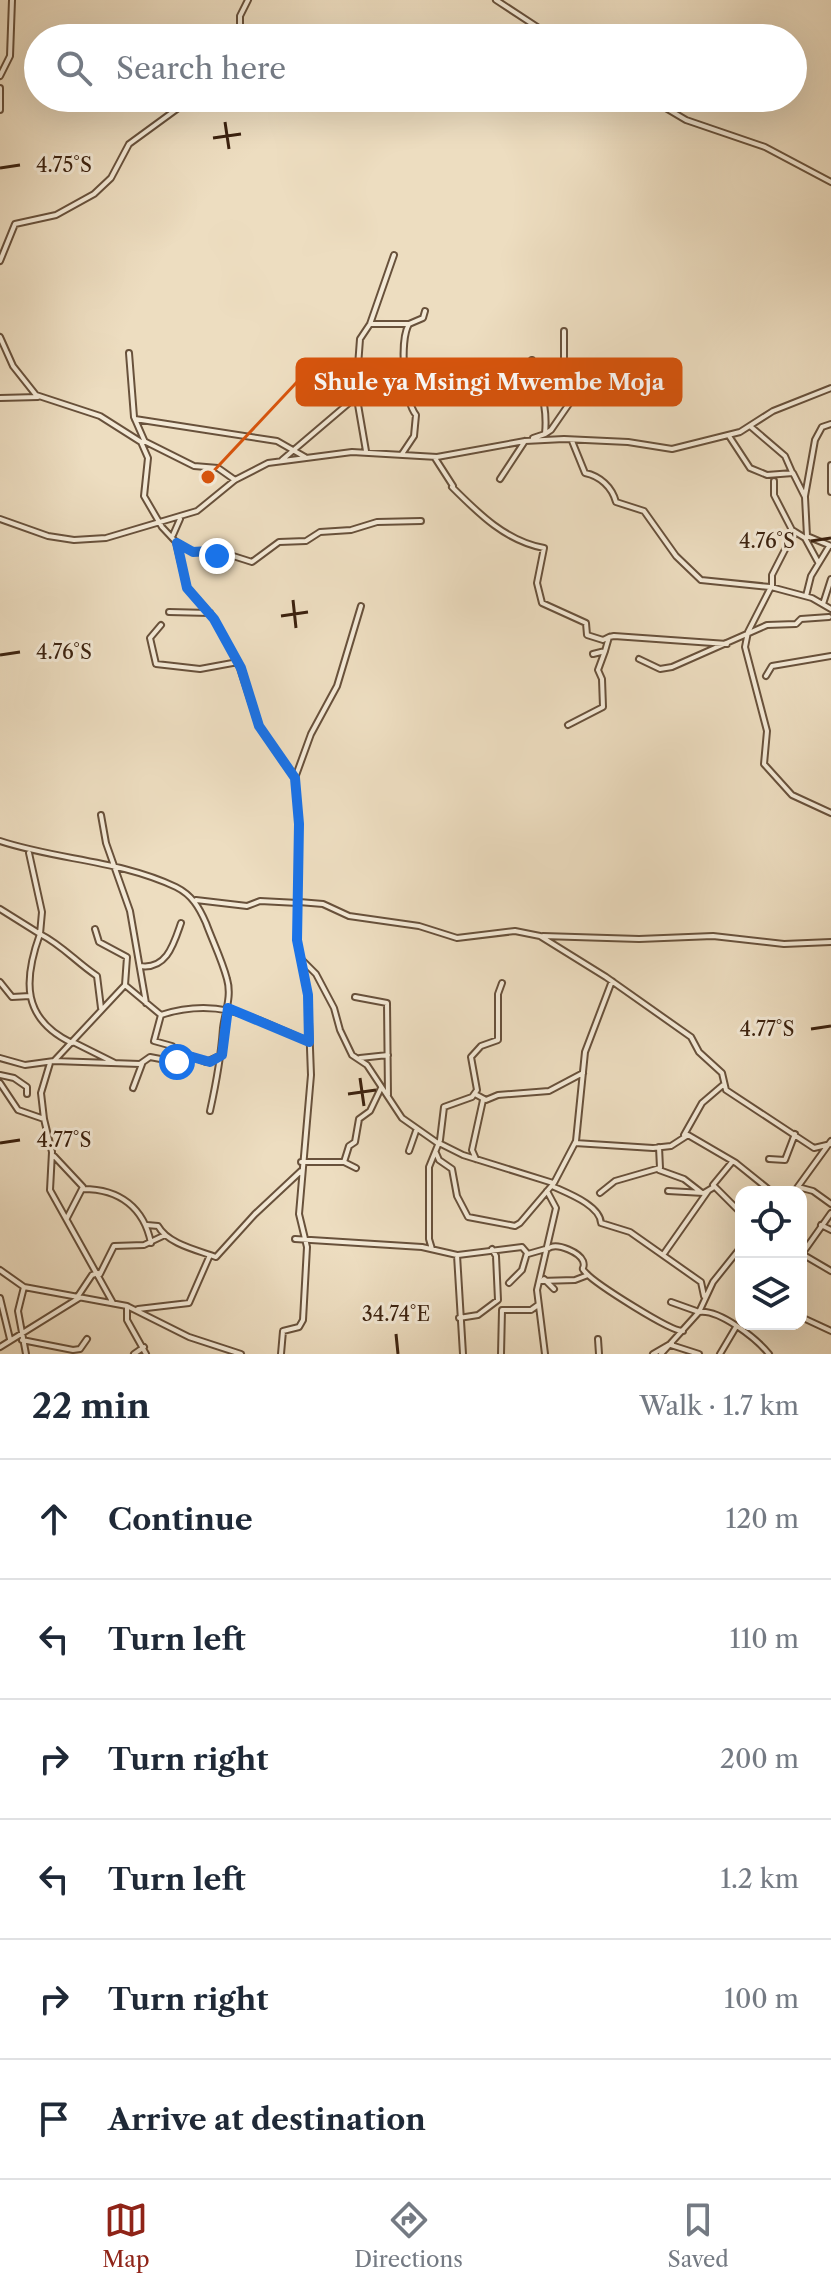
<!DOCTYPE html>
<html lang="en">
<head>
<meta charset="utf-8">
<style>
  :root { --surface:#fff; --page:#f2f2f3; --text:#1f2937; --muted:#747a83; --line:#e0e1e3; --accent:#8f2418 }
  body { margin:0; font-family:"Libre Caslon Text",serif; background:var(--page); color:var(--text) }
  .controls { position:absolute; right:24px; bottom:24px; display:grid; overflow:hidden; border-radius:16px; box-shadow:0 8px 32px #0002 }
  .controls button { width:72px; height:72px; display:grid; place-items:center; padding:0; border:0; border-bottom:2px solid var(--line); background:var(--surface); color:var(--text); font:40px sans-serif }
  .stop { position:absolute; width:24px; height:24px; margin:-18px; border:6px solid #1a73e8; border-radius:50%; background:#fff }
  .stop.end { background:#1a73e8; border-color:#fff; box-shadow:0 2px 8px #0008 }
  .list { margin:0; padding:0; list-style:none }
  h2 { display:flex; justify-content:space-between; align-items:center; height:104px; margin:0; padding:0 32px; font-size:34px }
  h2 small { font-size:26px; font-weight:400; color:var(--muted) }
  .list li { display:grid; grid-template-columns:52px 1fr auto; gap:24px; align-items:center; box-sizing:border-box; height:120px; padding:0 32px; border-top:2px solid var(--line) }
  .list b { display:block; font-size:30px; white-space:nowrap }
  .list em { font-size:26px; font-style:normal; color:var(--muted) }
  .icon { flex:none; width:44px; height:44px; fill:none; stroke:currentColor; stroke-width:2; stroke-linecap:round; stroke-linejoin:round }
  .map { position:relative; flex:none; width:831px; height:1354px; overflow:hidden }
  .search { position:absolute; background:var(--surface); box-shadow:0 8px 32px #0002; left:24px; right:24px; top:24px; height:88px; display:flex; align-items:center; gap:20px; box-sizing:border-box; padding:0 28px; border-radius:44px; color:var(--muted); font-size:30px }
  .sheet { height:824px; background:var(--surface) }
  nav { display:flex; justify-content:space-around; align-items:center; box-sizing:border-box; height:112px; border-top:2px solid var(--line); background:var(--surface); font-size:22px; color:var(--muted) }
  nav a { display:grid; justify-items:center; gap:4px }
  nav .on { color:var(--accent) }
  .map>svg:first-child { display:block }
</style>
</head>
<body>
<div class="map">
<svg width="831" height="1354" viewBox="0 0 831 1354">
  <rect width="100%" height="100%" fill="#edddc0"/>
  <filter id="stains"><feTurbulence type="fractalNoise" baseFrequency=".0025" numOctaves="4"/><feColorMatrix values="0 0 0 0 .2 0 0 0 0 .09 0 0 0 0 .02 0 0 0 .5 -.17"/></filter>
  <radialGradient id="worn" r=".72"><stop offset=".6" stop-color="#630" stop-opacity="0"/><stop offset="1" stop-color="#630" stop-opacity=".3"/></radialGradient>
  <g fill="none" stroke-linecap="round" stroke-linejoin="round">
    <defs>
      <path id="minor" d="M496,0L554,38
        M240,38V16L248,0
        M0,76L10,56L12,0
        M0,88V110
        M649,98L686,120L765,147L831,182
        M0,261L15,224L56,215L94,194L111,178L129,144L192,98
        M370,324H409L423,318L425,311
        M0,337L13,366L36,395L100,416L141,442L148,458L144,496L162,527L176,542L187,588L212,616L238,662L259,726L295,778L299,824L297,940L308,995L311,1075L299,1214L307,1247L303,1320L299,1327L283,1331L281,1354
        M129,353L134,417L145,442
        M532,360C539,389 548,403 545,434L533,438
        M0,398L38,397
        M135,419L277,441L305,457
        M750,426L785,456L792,472
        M545,434L551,430L571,401L564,358V331
        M729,436L750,468L767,475L793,473L805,497L807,536L831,546
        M144,441L194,466L218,468L235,480
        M572,441L585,473C600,476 612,487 616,502L644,511L676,556L701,580L770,587
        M366,451L356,393L360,339L370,324L394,255
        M402,454L414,436L416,415C404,400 399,341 409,324
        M435,458L453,486
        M282,460L356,397
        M831,465V492
        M500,479L525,441
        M774,481V495L792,530L805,538L818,562
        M452,487C479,514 506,541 544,548L537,583L542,603L586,623L587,635L603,640L609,637
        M805,496L815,440L822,427L831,424
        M0,519L48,536L74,540L106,538L197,511L235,480L268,463L352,452L437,457L525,441L564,439L628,442L672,449L740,432L773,411L831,388
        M173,535L180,519
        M177,543L193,552L209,551L217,556L230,555L252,562L279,542L306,541L320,532L351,530L377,522L421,521
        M772,587V575L794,532
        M806,596L811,576L828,548
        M823,604L831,579
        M831,609L812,598L771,587L748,632L745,647L767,731L764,764L792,795L831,813
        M169,612L210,613
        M161,625L150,638L156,664L200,669L238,662
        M593,654L605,651L609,637L614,636L727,644
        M639,659L660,669L672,667L767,625L796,624L801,619L829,617
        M766,676L772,666L831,656
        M568,725L603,707L602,679L598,670L605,651
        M295,778L311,734L337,686L361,606
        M101,815L106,843L130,911L146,1003
        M0,841C57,860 119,860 176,887C192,895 199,907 206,923C213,942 222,960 227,979C232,996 225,1012 223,1028C221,1057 216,1084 210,1111
        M29,853L42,912L40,934C62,945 76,962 97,976L101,1008
        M196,900L247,906L260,901L298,903
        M299,902L323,904L349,916L419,926L457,938L515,931L540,936L606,977L691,1037L699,1052L722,1073L726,1090L814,1148L831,1144
        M0,909L40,934C23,981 22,1019 72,1043
        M543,936L639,939L713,936L784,944L831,942
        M302,960L316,974L334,1008L340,1030L352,1055L367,1065L402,1118L439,1144
        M140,966C167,970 174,943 181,923
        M0,982L12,997L30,996
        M125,985L161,1015
        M355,997L387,1003L388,1095
        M161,1015C220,996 256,1019 309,1042
        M161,1015L154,1041L172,1046
        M75,1043L115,1063
        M0,1058L25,1065L54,1061L140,1064L150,1057L176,1062L191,1056L206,1062L222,1055
        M360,1058L388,1055
        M54,1061L125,985L127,957L99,942L95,929
        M0,1075L14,1078L27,1087V1094
        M0,1083L18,1110L44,1119L52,1152L50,1190L113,1303
        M133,1088L142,1064
        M475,1094L486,1100L498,1095L549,1091L583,1073
        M44,1119L41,1093L50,1063
        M684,1135L702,1103L723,1085
        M439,1143L463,1155L553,1183
        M575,1143L653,1148L671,1146L688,1135L736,1163L772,1192
        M409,1151L416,1131
        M436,1153L439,1160L452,1169L457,1196L468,1217L515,1226L520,1223L554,1183L576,1141L585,1052L612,981
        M54,1156L83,1187L67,1218
        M476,1159L472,1150L483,1100
        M769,1159L785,1160L795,1134
        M301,1162H344L356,1168
        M344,1162L349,1146L355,1142L359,1119L370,1111L381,1088
        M732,1162L713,1185L741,1213
        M659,1170L684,1179L702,1193
        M552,1186C567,1193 600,1205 601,1223L630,1232L701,1282L704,1296
        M798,1187L813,1191L831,1204
        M83,1189C120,1189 144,1208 151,1243
        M668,1191L704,1193L714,1187
        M794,1192L831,1141
        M600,1193L615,1181L660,1168L659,1147
        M147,1225L158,1226C168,1244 197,1250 216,1257L255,1214L301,1171
        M821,1225L831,1230
        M295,1239L422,1247L457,1255L463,1354
        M551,1247C559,1244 579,1252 583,1261C586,1270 579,1266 586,1273C596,1284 671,1332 683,1331
        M432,1249L429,1239V1167L440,1140L444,1107L472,1097L477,1090L471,1057L481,1046L498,1040V994L502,983
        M802,1254L831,1213
        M802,1254L831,1271
        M458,1255L522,1247L528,1254L549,1248
        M663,1255L708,1191
        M0,1270L24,1287L127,1306L189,1337L241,1354
        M100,1274L114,1246L144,1245L165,1235
        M544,1279L554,1289
        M540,1281L575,1280L588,1275
        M509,1283L522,1270L527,1253
        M24,1287L18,1311L26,1354
        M78,1296L92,1275L98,1273
        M0,1298L10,1339
        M671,1302L699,1312L713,1282L741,1247
        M127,1306V1320L146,1354
        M138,1309L189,1303L210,1255
        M801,1317L831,1331
        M459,1318L478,1315L498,1300L496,1256L492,1249
        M764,1324H773
        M598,1339L599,1354
        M22,1340L73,1350L80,1349L87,1339
        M671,1345L699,1354
        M0,1347L79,1298
        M134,1354L144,1347
        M501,1354L502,1310H531L538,1305
        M545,1354L537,1290L556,1208L547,1191
        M653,1354L672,1343
        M661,1354L699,1312C719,1309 756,1338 769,1354
        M720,1354L736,1327"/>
    </defs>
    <use href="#minor" stroke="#68513b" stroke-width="8"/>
    <use href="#minor" stroke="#f3e9d6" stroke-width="4"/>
  </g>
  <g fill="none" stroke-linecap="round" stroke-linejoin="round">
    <path stroke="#1a73e8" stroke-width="10" d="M177,1062L189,1056L210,1062L222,1055L228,1008L309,1042L308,995L297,940L299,824L295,778L259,726L241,668L214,619L187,588L177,543L193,552L209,551L217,556"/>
  </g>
  <path fill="none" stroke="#3c220f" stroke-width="3" d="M225,122L229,149M213,138L241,134M0,168L20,165M811,541L831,538M293,600L296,628M281,616L308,612M0,655L20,652M811,1029L831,1026M360,1078L364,1106M348,1094L376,1090M0,1143L20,1140M396,1334L398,1354"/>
  <g font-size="20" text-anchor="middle" fill="#3c220f" stroke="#f3e9d6" stroke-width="6" stroke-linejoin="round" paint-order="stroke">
    <text x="64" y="172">4.75°S</text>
    <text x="767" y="548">4.76°S</text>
    <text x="64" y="659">4.76°S</text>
    <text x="767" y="1036">4.77°S</text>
    <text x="64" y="1147">4.77°S</text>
    <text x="396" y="1321">34.74°E</text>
  </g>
  <path fill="none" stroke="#d7540c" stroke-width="3" d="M208 477L297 382"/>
  <circle fill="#d7540c" stroke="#f3e9d6" stroke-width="3" cx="208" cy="477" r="8"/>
  <rect fill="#d7540c" stroke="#d7540c" stroke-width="3" x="297" y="359" width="384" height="46" rx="8"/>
  <g font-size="22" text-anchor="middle" font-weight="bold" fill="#fff">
    <text x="489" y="390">Shule ya Msingi Mwembe Moja</text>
  </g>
  <rect width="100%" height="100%" filter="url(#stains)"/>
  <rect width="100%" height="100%" fill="url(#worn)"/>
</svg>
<div class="controls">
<button><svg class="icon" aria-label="locate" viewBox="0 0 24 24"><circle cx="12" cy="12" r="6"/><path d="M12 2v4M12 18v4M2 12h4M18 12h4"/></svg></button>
<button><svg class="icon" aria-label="layers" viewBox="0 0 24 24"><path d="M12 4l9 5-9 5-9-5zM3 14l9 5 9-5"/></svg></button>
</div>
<div class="stop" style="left:177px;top:1062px"></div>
<div class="stop end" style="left:217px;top:556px"></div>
<div class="search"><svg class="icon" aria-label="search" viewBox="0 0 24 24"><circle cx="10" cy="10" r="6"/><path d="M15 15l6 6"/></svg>Search here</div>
</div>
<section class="sheet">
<h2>22 min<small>Walk · 1.7 km</small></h2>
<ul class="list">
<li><svg class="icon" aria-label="ahead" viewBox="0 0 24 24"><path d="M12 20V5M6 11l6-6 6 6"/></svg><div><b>Continue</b></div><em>120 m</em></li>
<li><svg class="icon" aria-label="left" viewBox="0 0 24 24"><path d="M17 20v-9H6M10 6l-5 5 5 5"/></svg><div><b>Turn left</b></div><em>110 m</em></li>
<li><svg class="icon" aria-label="right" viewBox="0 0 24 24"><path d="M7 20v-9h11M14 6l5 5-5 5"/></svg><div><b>Turn right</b></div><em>200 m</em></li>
<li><svg class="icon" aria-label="left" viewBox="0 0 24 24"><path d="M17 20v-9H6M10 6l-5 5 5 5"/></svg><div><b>Turn left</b></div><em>1.2 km</em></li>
<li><svg class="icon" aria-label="right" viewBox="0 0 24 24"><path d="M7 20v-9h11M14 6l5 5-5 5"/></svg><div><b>Turn right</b></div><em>100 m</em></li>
<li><svg class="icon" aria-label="arrive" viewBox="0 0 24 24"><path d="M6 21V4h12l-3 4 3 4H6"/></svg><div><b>Arrive at destination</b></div></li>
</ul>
</section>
<nav>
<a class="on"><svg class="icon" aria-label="map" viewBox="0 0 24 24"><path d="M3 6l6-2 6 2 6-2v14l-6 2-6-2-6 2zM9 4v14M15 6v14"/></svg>Map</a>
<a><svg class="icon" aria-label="directions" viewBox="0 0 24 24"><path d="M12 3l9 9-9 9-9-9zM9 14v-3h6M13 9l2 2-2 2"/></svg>Directions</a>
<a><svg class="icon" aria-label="saved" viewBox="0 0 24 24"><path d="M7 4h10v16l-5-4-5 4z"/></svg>Saved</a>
</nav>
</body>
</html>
